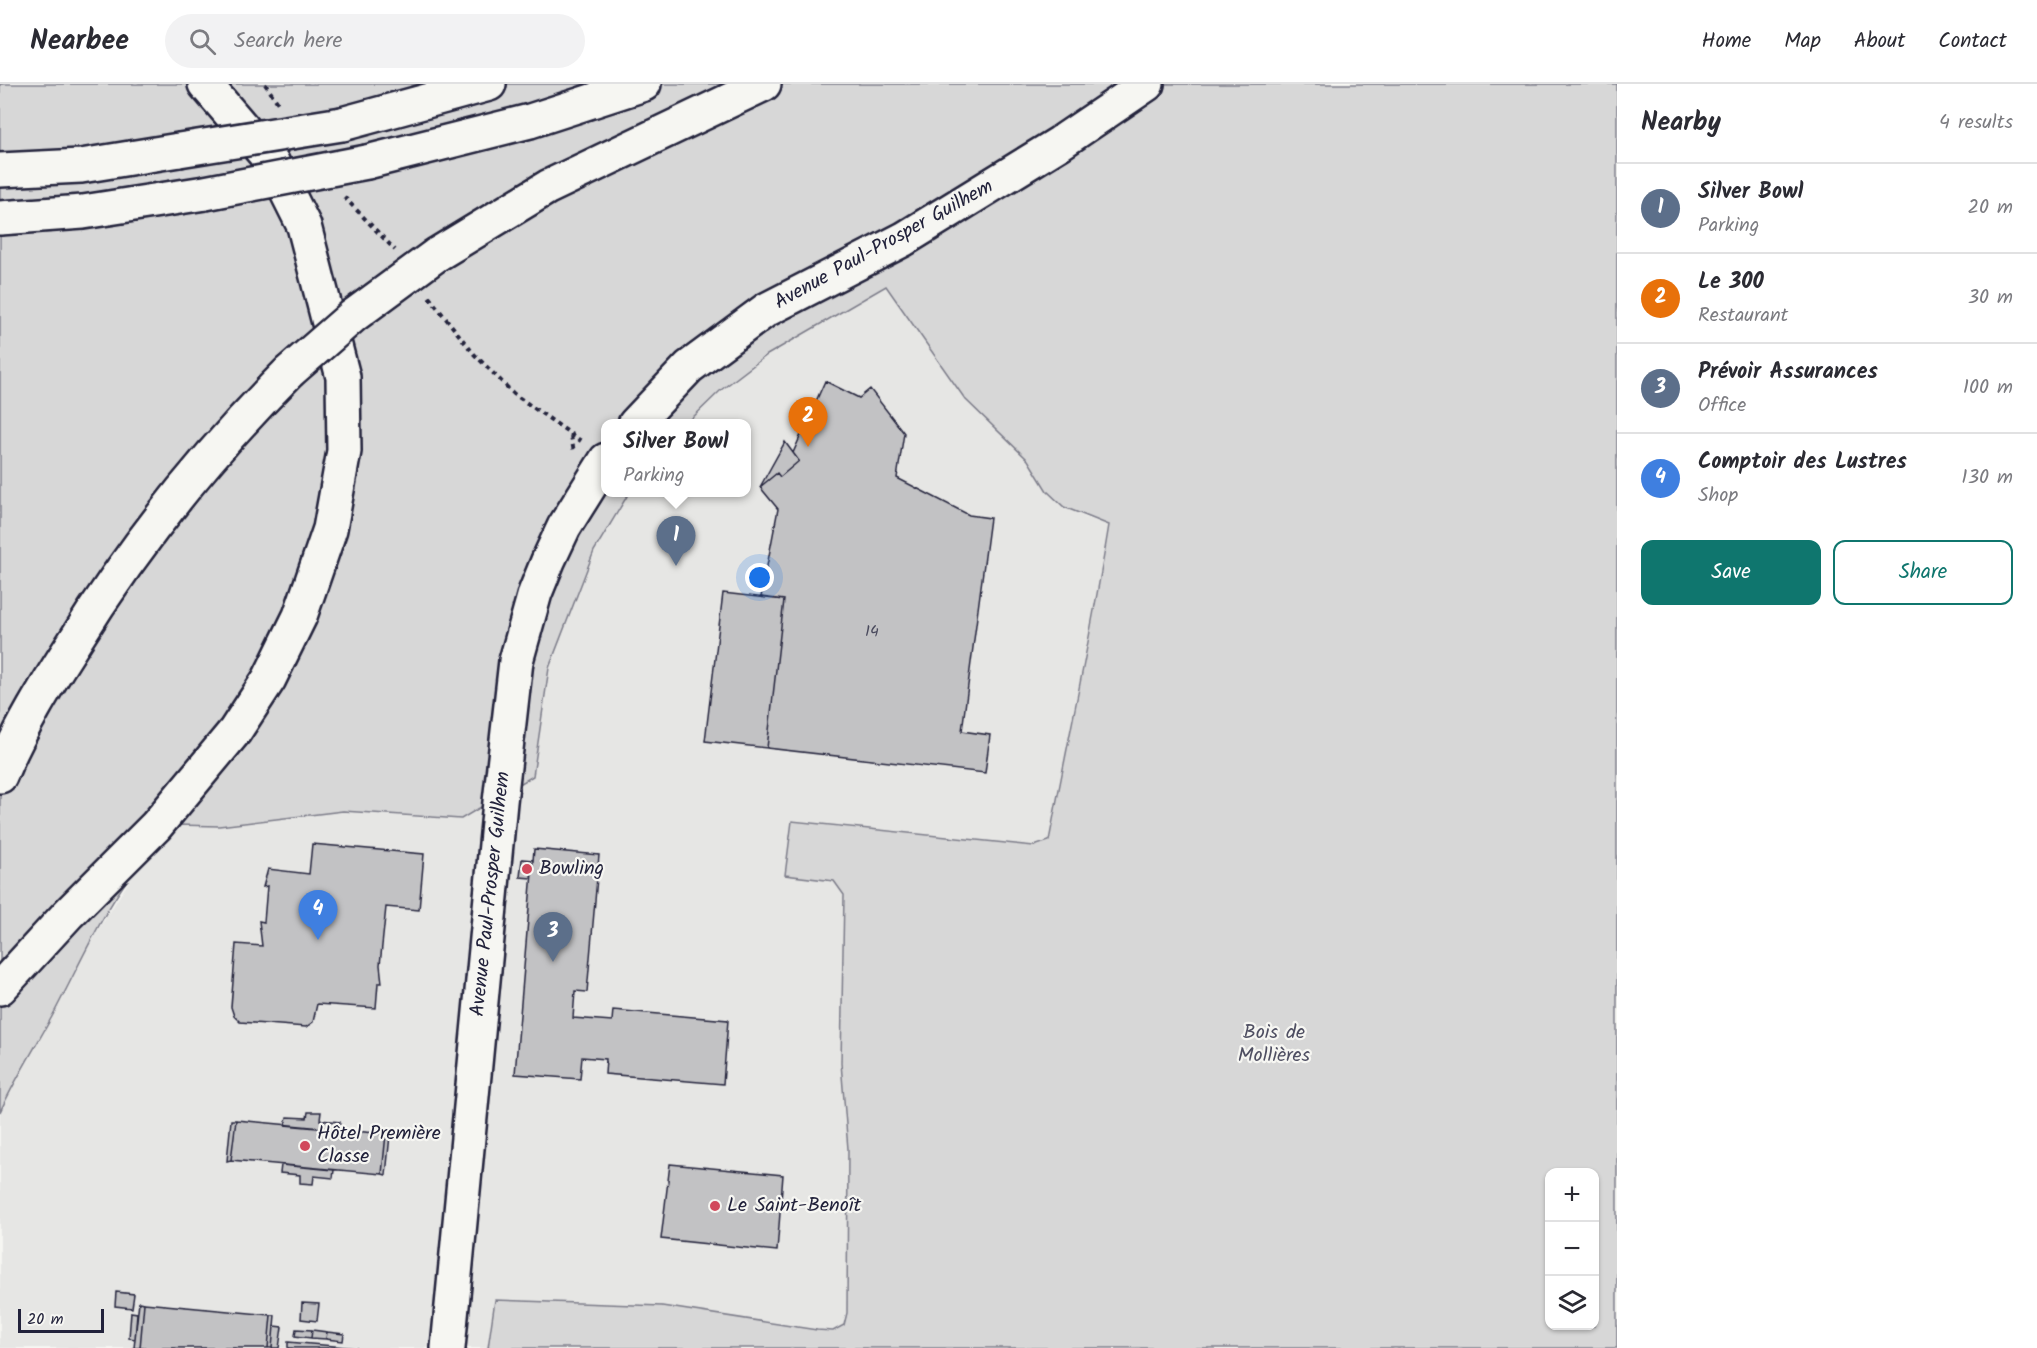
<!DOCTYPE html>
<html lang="en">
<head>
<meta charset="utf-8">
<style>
  :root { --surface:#fff; --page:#f2f2f3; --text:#2b2b33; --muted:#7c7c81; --line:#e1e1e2; --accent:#0f766e }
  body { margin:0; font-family:Kalam,sans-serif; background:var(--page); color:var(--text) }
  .controls { position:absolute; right:18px; bottom:18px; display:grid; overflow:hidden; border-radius:12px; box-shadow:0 2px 4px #0004 }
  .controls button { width:54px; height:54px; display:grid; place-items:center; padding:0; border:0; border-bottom:2px solid var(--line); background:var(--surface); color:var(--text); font:30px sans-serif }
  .scale { position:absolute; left:18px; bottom:15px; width:86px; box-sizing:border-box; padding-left:6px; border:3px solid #22223b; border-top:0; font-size:16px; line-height:21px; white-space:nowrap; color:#22223b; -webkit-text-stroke:4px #f6f6f2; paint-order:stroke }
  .you { position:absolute; left:760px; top:494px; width:21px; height:21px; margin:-15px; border:4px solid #fff; border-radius:50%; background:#1a73e8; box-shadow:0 0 0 9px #1a73e833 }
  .badge { display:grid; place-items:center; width:39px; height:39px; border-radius:50%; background:var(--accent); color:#fff; font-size:20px; font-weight:700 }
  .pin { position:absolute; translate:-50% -50px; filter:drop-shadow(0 2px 3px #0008) }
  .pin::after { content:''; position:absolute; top:32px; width:21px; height:18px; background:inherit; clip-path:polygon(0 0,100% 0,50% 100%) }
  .popup { position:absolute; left:601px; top:335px; width:150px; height:78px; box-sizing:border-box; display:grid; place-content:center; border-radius:12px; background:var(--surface); filter:drop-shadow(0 2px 4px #0005); font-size:20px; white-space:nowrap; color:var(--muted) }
  .popup b { font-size:22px; color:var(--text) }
  .popup::after { content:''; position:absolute; left:50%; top:100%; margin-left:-12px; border:12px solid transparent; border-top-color:var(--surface) }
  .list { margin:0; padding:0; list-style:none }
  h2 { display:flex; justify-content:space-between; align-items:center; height:78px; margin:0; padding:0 24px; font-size:26px }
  h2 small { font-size:20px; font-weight:400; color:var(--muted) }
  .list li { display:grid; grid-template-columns:39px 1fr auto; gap:18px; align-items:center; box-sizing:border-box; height:90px; padding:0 24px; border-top:2px solid var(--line) }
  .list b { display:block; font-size:22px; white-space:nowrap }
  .list p { margin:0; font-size:20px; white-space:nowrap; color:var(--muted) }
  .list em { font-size:20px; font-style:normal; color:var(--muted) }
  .actions { display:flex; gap:12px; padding:18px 24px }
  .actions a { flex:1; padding:14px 0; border:2px solid var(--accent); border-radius:12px; text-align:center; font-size:21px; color:var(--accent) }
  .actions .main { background:var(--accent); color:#fff }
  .icon { flex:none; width:33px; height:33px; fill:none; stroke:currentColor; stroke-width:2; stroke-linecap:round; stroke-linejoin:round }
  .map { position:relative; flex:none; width:1617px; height:1264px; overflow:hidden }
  header { display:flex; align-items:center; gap:36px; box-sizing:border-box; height:84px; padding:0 30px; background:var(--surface); border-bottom:2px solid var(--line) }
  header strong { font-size:28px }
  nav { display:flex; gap:33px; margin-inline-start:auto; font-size:21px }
  .search { width:420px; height:54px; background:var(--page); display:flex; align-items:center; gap:15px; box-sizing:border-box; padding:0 21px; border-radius:33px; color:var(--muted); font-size:22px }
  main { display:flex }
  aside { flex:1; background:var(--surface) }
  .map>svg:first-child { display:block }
</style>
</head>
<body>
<header>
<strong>Nearbee</strong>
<div class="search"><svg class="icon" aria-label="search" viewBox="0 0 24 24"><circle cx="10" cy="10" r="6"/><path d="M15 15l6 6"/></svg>Search here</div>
<nav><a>Home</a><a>Map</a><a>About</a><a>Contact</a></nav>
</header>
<main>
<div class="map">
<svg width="1617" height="1264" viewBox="0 0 1617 1264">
  <rect width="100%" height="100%" fill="#f6f6f2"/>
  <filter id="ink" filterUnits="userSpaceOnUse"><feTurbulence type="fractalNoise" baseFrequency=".0167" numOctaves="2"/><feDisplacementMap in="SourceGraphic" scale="12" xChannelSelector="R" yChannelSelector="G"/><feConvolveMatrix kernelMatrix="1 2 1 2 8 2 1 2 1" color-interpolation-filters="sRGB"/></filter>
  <g filter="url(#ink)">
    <path fill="#e6e6e4" d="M886,202L965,315L1028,376L1047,407L1064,423L1087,434L1109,441L1093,541L1077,610L1049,757L1034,762L792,738L829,795L839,801L844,811L841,979L848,1065L847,1229L844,1241L834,1247L817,1246L662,1222L495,1216L488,1264H0V1028L16,994L54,929L81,872L142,777L178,741L219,742L343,727L427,734L533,692L549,584L594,467L626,412L629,408H746V340L687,339L721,306L767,271Z"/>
    <path fill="#d7d7d7" stroke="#7c7c89" stroke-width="1.5" fill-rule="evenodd" d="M0,0H1617V1264H488L495,1216L662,1222L817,1246L833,1247L844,1241L847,1229L848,1065L841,979L844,811L834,797L785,791L792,737L1034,762L1049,757C1069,651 1092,547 1109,441L1064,423L1047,407L1028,376L965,315L886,202L767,271L721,306L687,339L606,340V408L629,409L594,467L549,584L533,692L461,735L343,727L219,742L178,741C166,753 153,764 142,777C105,821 82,876 55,927C37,961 16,993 0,1028ZM1550,1088H1594V1242H1550Z"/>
    <path fill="#c2c2c4" stroke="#22223b" stroke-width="1.5" d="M825,297L859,314L870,305L904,349L897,394L969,431L990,434L962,647L990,651L985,689L767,664L784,516L761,513L778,425L760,403L777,389L780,393L799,377L793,369Z
      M785,358L799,377L780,393L777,389L760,403Z
      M723,509L784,516L767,664L705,657Z
      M312,760L424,770L419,826L386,823L380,881L382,899H378L376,924L317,920L313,938L306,943L240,938L234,932L231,923L236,860L262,862L259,837L264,838L267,802L263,803L268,785L309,790Z
      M534,765L599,771L587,908L575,907L573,934L612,937L613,926L728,936L723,1000L605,990L606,975L582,973L580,995L515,990Z
      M522,775L533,776L531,794L520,793Z
      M308,1028H321L320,1036L340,1038L339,1046L285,1041L287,1033L307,1034Z
      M231,1036H236L231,1076L227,1077Z
      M236,1036L386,1050L382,1090L231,1076Z
      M386,1050L390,1051L386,1091L382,1090Z
      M670,1080L783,1091L777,1167L661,1155Z
      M281,1081L334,1086L333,1094L314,1092L313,1100L300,1099V1091L280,1089Z
      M116,1208L134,1210L132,1224L115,1222Z
      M139,1218L144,1219L140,1264H134Z
      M144,1219L271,1231L268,1264H140Z
      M302,1219L319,1220L317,1237L301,1235Z
      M131,1228L137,1229L135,1255L129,1254Z
      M271,1231H275L272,1264H268Z
      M274,1242L282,1243L279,1264H272Z
      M296,1245L312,1246L311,1254L295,1252Z
      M312,1246L327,1248L326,1255L311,1254Z
      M327,1248L344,1250L343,1257L326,1255Z
      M288,1258L357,1264H288Z"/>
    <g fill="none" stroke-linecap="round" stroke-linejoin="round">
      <defs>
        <path id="minor" d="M635,340L689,283L766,226L904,155L1060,59L1147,0
          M448,1264L500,718L516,577L535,509L548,477L564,443L606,376"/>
        <path id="highway" d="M342,40L489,0
          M367,78L530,37L644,0
          M0,86L81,82L179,66
          M0,134L83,128L205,109
          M436,171L548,103L764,0
          M0,692C19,646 46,602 73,560C135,460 206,371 289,288
          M0,904L69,829L156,742L235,647L269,595L300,532L330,445L344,367L343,293L304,142L272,78L205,0"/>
      </defs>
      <use href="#minor" stroke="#22223b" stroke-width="38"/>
      <use href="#highway" stroke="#22223b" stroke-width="38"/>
      <path stroke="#22223b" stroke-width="4" stroke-dasharray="4.5 4.5" stroke-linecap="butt" d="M265,0L278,19
        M344,113L395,166
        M429,213L474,270L514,310L581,357
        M571,352L574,368"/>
      <use href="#minor" stroke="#f6f6f2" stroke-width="33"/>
      <use href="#highway" stroke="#f6f6f2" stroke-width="33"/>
      <defs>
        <path id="highway-bridge" d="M179,66L342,40
          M205,109L367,78
          M289,288L353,232L436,171"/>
      </defs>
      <use href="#highway-bridge" stroke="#22223b" stroke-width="38" stroke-linecap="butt"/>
      <use href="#highway-bridge" stroke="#f6f6f2" stroke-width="33"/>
    </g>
  </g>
  <g fill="#d1495b" stroke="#f6f6f2" stroke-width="2">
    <circle cx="527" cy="785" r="6"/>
    <circle cx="305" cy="1062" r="6"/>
    <circle cx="715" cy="1122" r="6"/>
  </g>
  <g text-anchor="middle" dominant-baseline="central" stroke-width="4.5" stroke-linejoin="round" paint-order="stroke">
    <g font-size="16" fill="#4a4a5d">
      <text x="872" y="547">14</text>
    </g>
    <g font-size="20" fill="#22223b" stroke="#f6f6f2">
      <text transform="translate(884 161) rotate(-29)">Avenue Paul-Prosper Guilhem</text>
      <text transform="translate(491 810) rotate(-84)">Avenue Paul-Prosper Guilhem</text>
    </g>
    <g font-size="20" fill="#22223b" stroke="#f6f6f2" text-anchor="start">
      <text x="539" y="785">Bowling</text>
      <text x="317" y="1050">Hôtel Première<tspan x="317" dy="23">Classe</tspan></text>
      <text x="727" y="1122">Le Saint-Benoît</text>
    </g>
    <g font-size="20" fill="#4f4f62" stroke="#f6f6f2">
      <text x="1274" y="949">Bois de<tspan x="1274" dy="23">Mollières</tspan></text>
    </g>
  </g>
</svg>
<div class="controls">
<button>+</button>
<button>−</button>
<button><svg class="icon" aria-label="layers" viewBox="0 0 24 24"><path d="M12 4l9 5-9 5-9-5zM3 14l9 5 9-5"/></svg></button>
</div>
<div class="scale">20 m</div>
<div class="you"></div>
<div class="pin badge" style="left:676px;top:482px;background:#5c6f8a">1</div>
<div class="popup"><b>Silver Bowl</b>Parking</div>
<div class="pin badge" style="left:808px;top:363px;background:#e8710a">2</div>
<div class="pin badge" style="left:553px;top:878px;background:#5c6f8a">3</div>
<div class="pin badge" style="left:318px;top:856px;background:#3f7fe0">4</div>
</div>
<aside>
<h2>Nearby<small>4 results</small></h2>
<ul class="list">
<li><span class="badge" style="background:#5c6f8a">1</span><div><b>Silver Bowl</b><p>Parking</p></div><em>20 m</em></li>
<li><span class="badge" style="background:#e8710a">2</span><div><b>Le 300</b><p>Restaurant</p></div><em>30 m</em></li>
<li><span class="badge" style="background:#5c6f8a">3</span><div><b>Prévoir Assurances</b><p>Office</p></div><em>100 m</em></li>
<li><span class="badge" style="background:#3f7fe0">4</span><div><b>Comptoir des Lustres</b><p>Shop</p></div><em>130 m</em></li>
</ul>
<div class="actions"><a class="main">Save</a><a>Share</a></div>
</aside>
</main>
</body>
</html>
